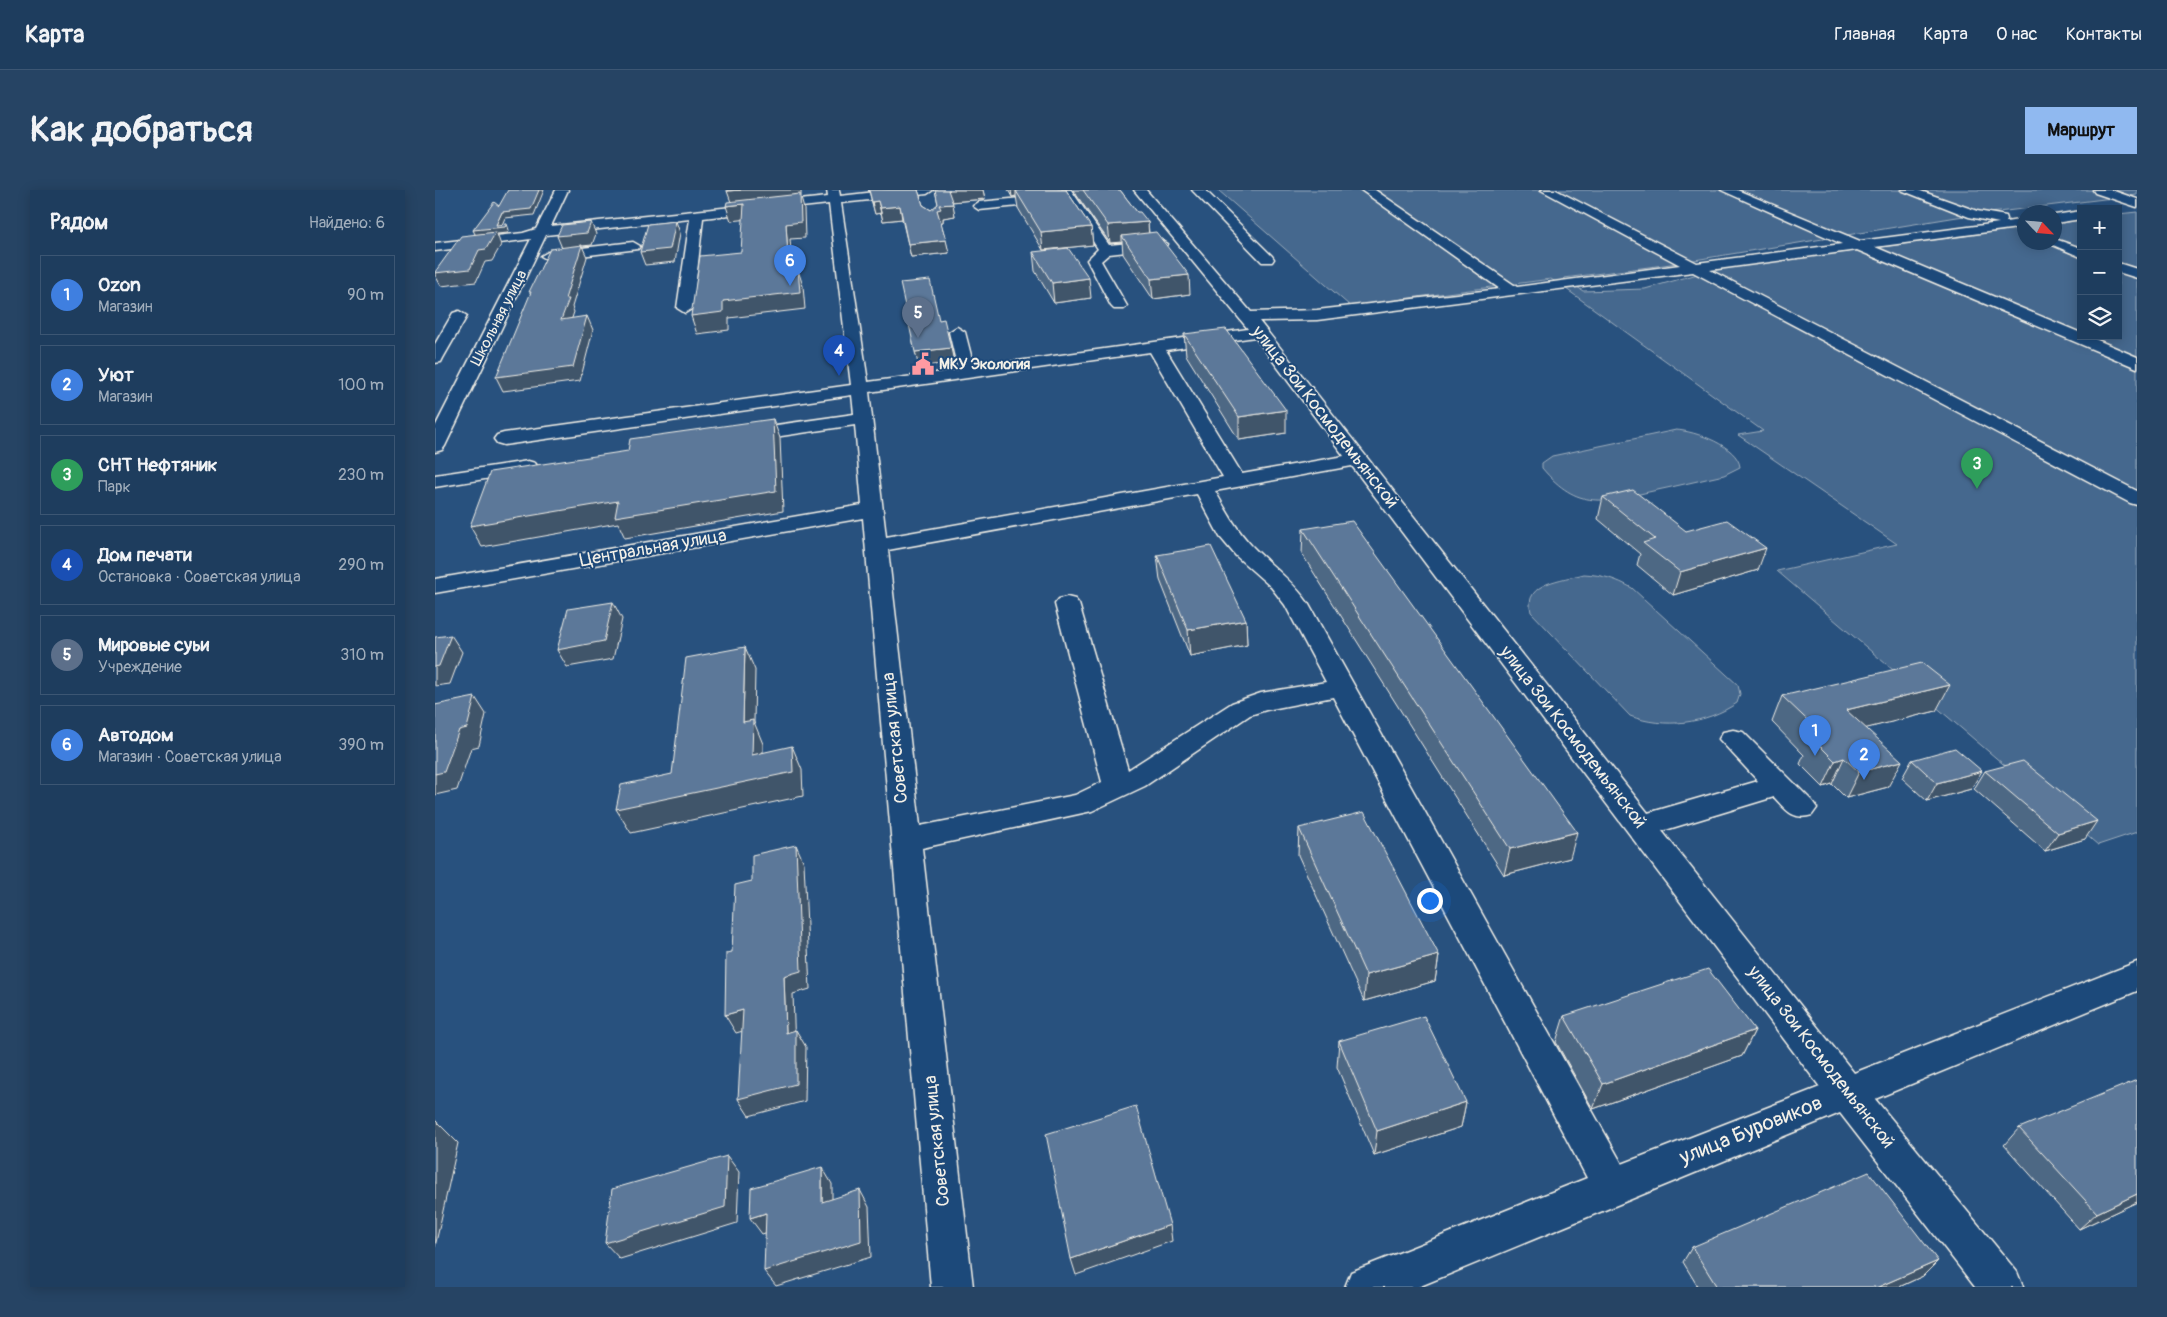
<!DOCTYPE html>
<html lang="ru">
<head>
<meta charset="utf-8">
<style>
  :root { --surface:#1e3d5e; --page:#264464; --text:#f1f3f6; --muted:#a1aebc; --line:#3c5673; --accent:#90b9f0 }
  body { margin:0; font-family:Pangolin,sans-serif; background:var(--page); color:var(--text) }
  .controls { position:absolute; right:15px; top:15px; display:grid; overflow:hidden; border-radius:0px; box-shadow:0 2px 12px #0003 }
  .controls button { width:45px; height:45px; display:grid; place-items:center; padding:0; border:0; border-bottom:1px solid var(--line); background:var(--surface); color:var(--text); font:25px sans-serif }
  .compass { position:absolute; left:1582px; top:15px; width:45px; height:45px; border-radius:50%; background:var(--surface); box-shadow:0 2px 12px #0003; rotate:116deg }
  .you { position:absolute; left:994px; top:710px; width:18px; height:18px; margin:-12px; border:4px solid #fff; border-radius:50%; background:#1a73e8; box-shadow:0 0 0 8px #1a73e833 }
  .badge { display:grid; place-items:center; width:32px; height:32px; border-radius:50%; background:var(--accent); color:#fff; font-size:16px; font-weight:700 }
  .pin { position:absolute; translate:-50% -41px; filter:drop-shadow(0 1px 2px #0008) }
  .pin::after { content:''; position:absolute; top:26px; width:18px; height:15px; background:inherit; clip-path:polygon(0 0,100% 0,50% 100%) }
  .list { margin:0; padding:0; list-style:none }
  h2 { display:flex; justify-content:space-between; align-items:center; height:65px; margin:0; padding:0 20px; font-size:21px }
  h2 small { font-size:16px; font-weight:400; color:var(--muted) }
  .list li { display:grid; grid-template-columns:32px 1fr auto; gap:15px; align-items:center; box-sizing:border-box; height:80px; margin:0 10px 10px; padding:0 10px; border:1px solid var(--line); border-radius:0px }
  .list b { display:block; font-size:19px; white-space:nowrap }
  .list p { margin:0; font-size:16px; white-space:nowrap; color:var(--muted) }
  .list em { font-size:16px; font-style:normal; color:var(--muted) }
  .icon { flex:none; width:28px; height:28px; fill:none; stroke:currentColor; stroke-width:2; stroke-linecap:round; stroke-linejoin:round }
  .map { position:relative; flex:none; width:1702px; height:1097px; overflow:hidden; border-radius:0px }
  header { display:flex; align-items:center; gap:30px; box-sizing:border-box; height:70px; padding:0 25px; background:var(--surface); border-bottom:1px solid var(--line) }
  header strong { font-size:24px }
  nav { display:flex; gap:28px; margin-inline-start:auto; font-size:18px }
  .intro { display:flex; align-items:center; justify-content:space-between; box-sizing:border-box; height:120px; padding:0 30px }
  h1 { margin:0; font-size:35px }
  .button { padding:12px 22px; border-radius:0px; background:var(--accent); color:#111; font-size:18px; font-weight:700 }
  main { display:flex; gap:30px; padding:0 30px }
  aside { flex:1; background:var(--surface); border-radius:0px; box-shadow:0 2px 12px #0003 }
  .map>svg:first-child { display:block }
</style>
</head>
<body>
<header>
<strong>Карта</strong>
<nav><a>Главная</a><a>Карта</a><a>О нас</a><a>Контакты</a></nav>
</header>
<div class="intro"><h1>Как добраться</h1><a class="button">Маршрут</a></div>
<main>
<aside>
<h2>Рядом<small>Найдено: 6</small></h2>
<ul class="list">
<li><span class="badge" style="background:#3f7fe0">1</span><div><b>Ozon</b><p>Магазин</p></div><em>90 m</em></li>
<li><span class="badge" style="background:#3f7fe0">2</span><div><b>Уют</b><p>Магазин</p></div><em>100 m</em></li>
<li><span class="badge" style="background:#2e9e5b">3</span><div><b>СНТ Нефтяник</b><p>Парк</p></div><em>230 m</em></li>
<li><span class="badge" style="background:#1a4fb4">4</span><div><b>Дом печати</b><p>Остановка · Советская улица</p></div><em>290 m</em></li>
<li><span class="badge" style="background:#5c6f8a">5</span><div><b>Мировые суьи</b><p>Учреждение</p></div><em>310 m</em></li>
<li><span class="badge" style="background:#3f7fe0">6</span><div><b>Автодом</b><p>Магазин · Советская улица</p></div><em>390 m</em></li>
</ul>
</aside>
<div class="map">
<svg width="1702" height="1097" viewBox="0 0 1702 1097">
  <rect width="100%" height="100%" fill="#28517e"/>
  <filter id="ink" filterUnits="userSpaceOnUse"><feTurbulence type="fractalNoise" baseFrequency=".02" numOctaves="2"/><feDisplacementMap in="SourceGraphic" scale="10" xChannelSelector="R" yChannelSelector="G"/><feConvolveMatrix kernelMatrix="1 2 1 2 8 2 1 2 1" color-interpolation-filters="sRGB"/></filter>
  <g filter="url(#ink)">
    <path fill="#45688e" stroke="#9cacbb" d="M783,0H1702V5L1522,27L1229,75L1129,88L1148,101L1210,99L1280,79L1589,38L1590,52H1620V34L1646,30V146H1683V24L1702,22V642L1663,655L1342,381L1462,354L1303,245L1328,241L1134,101L1116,89L915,116Z
      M1241,240C1260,241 1303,256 1305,277L1289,285C1266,290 1242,296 1218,301C1169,312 1143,321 1107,278V273L1117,266Z
      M1149,384C1168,385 1181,389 1197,398L1303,495L1305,504L1302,513C1271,534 1229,539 1195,526L1096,422C1088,392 1128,390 1149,384Z"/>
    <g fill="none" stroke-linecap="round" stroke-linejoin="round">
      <defs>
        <path id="minor" d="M121,0H133L116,36L393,7L392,0H404L405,6L458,0H498L492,4L406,13L433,192L523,180L514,142L522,137L530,142L539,177L813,139L699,0H711L816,122L882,120L1065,99L926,0H940L1082,97L1245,75L1106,0H1121L1262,73L1407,54L1286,0H1302L1425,51L1564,33L1534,27L1466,0H1483L1542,21L1571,26L1572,29L1571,32L1590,29V37L1440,57L1646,143V146H1653L1702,167V178L1422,60L1275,80L1702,301V315L1695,313L1258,82L882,130L824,131L1213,623L1323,591L1284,549L1288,542L1298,540L1308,542L1377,611L1382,618L1377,625C1358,631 1351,620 1339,607L1227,641L1419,883L1702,772V801L1440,909L1582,1082L1588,1097H1540L1405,923L983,1097H910L916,1082L1152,988L898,507L831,520L815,525L710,596L657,621L487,658L538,1097H496L428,328L0,403V389L427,315L420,235L306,252L299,250L297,246L299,242L306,240L419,224L417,205L69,255L62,253L59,249L62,245L69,243L416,195L394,14L268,28L258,118L250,123L242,118L255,29L111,45L10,256L7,260L0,262V237L96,49L0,61V53L88,43L101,39ZM820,147L909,266L807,284L731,160ZM715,162L788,287L451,347L434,202ZM917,276L1385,897L1187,974L873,413C857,390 835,375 816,355C801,339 791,320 780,301ZM762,304L785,347L801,366L836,397L850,415L891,492L826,503L797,513L693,580L644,414L640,409L632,407L624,409L620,414L667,592L640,605L485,636L453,360Z
          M624,0H636L674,55L726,50L733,54L726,58L674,64L666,71L692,116L689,119H679L676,116L652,70L663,59Z
          M757,0H770L837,66L839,69L837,72H827Z
          M1658,0H1676L1702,9V17L1660,3Z
          M620,5L624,6L626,9L624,12L544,20L538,16L544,12Z
          M1646,21V29L1620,33V25Z
          M1620,49L1646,58V67L1611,52H1620Z
          M198,52L205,56L203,59L113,70L106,66L113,62Z
          M1683,73L1702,79V88L1683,82Z
          M24,121L32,126L8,168L6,172L0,173V154L18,123Z
          M93,271L100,273L103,277L100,281L0,297V285Z"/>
      </defs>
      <use href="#minor" stroke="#f4f1e8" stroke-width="3"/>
      <use href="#minor" fill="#1f4a7a" fill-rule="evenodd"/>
    </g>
    <path fill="#4e6784" stroke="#f4f1e8" d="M433,0H483L488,15L496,20L503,14L500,0H548L550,9L517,12L520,26L508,28V32H506L514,63L476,67L467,29L448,31L446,23L440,24L434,1Z
      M573,0H631L656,37L658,55L608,60L583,18L581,6L577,7Z
      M638,0H685L702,22L713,32L714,43L755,104L718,109L688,64L687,52L675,53Z
      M598,62L656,108L619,113L600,81Z
      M749,144L851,243L804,250L751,165Z
      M1168,307L1251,341L1323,380L1238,405L1202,375L1205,364L1163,329Z
      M868,339L1135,668L1069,685L867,364Z
      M722,365L811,430L812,455L755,466L725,390Z
      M1347,506L1501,521L1431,538L1453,597L1411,608L1397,594L1388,597L1365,574L1369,565L1337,532Z
      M1477,570L1536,599L1492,611L1467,588Z
      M1550,581L1650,649L1610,661L1539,599Z
      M864,638L1004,765L1000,791L929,811L863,665Z
      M1129,826L1320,840L1307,866L1158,919L1121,852Z
      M904,851L1031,912L1026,937L939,965L902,877Z
      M1584,938L1702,1012L1644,1039L1569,955Z
      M1257,1057L1503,1071L1488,1086L1464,1097H1263L1248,1072Z"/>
    <path fill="#40546b" stroke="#f4f1e8" d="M104,0H109L99,25L70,28L66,37L72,34L74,40L73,43L62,44L66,55L57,71L50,72L41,92L6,96L0,85V83L41,46L38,40L61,35L67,22Z
      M306,0H366V8L369,19L370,48L355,49L359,97L354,81L351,34L365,8L297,15L292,1Z
      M513,0H548L550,9L515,12Z
      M576,0H624L581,1V6L577,7Z
      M443,11L446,23L440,24L437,12Z
      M309,14L314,29L296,31L291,16Z
      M518,14L520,26L508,28V32H504L502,20L504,15Z
      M465,16L467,29L448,31L445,18Z
      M241,31L245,43L240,72L210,75L205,62Z
      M156,32L161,44L157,55L147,56L152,67L137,117L139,122L132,143L126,130L130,109L127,58L122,46Z
      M713,32L714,49L687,46V52L675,53L673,35Z
      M656,37L658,55L608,60L606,42Z
      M511,50L514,63L476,67L473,54Z
      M363,80L368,96L370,119L294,128V140L262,144L256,126L288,111Z
      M754,85L755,104L718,109L716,89Z
      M654,88L656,108L619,113L617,93Z
      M152,126L158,140L145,191L68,201L61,187Z
      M516,158L519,172L484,177L480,162Z
      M851,220V243L804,250V227Z
      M338,229L345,248L348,321L190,348L183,333L47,357L35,336Z
      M1331,358L1323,380L1238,405L1245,382Z
      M178,412L187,429L178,469L132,477L122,460Z
      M811,430L812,455L755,466L753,440Z
      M16,445L27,462L15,494L0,496V477Z
      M310,457L320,480L319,532L328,554V588L357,556L367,580L368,606L196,643L181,619L317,565L308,532Z
      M1515,495L1501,521L1400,546L1411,520Z
      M40,507L51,524L44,556L36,558L22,600L0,605V584L24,540Z
      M1409,568L1397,594L1388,597L1400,571Z
      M1467,571L1453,597L1411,608L1424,582Z
      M1547,581L1536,599L1492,611L1502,593Z
      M1662,631L1650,649L1610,661L1623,643Z
      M1142,642L1135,668L1069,685L1075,659Z
      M361,655L369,673L375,799L358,804L360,860L351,843L349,786Z
      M1004,765L1000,791L929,811L931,785Z
      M308,820L318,838L301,843L290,825Z
      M361,840L371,857L370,911L314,926L303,909Z
      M1320,840L1307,866L1158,919L1168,894Z
      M1031,912L1026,937L939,965L942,941Z
      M0,930L23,953L0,1057Z
      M292,966L304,982L302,1033L185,1069L170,1053Z
      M387,977L397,994V1028L387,1012Z
      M425,1000L434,1017L436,1067L341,1096L329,1081Z
      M1702,1004V1012L1644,1039L1662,1023Z
      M331,1023L342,1039L327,1044L315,1028Z
      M735,1035L737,1051L641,1085L636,1069Z
      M1503,1071L1488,1086L1464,1097H1443Z"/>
    <path fill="#5b7899" stroke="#f4f1e8" d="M73,0H104L96,19L67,22L61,35L72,34L70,37L38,40L59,12L64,16Z
      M292,0H306L292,1Z
      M434,0H483L488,15L496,20L503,14L500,0H515H513L518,14L504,15L506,19L502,20L511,50L473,54L465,16L445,18L443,11L437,12Z
      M589,0H631L656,37L606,42L581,1Z
      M648,0H685L702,22H705L713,32L673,35Z
      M365,4L366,32L351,34L354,81L363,80L365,102L288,111V122L256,126L265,66L306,62L309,14L291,16L292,12Z
      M241,31L235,59L205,62L213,34Z
      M156,32L152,43L122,46L127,35Z
      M61,42L51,59L44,60L35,79L0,83V82L26,46Z
      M721,42L754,85L716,89L687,46Z
      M147,55L130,109H134L126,130L152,126L138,177L61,187L96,102H94L115,59Z
      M633,58L654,88L617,93L598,62Z
      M495,90L504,130L509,129L516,158L480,162L465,93Z
      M791,139L851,220L804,227L749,144Z
      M338,229L341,301L180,327L183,311L35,336L55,282L193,261L195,249Z
      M1198,300L1251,341L1292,330L1331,358L1245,382L1208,353L1220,349L1168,307Z
      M917,331L1142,642L1075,659L868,339Z
      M776,356L811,430L753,440L722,365Z
      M178,412L169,451L122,460L133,419Z
      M16,445L4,476L0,477V447Z
      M310,457L308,532L318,530L317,565L357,556L358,582L181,619L186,595L237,584L251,468Z
      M1487,473L1515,495L1411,520L1467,571L1424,582L1409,568L1400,571L1377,548L1388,545L1347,506Z
      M40,507L32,538L24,540L9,582L0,584V515Z
      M1520,558L1547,581L1502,593L1477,570Z
      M1588,571L1662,631L1623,643L1550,581Z
      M929,622L1004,765L931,785L864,638Z
      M361,655L366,781L349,786L351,843L361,840V894L303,909L308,820L290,825L291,763L297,762L300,695L317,691V665Z
      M1273,779L1320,840L1168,894L1129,826Z
      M989,826L1031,912L942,941L904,851Z
      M1702,890V1004L1662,1023L1584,938Z
      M701,916L735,1035L636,1069L611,944Z
      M292,966L290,1017L170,1053L177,999Z
      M387,977V1012L425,1000L426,1051L329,1081L331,1023L315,1028L316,998Z
      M1434,982L1503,1071L1443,1097H1282L1257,1057Z"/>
  </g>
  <defs>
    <symbol id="civic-bare" viewBox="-9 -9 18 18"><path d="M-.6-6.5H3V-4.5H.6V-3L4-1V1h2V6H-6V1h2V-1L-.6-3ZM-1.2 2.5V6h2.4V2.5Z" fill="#ff9aa2" stroke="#1f4a7a" stroke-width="2.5" paint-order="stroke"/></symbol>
  </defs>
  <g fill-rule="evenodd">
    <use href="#civic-bare" x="472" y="158" width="32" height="32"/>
  </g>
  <g text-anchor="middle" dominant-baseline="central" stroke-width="4" stroke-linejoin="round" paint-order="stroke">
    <g font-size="15" fill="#f4f1e8" stroke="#1f4a7a">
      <text transform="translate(64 128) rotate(-63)">Школьная улица</text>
    </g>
    <g font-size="15" font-weight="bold" fill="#f4f1e8" stroke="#1f4a7a" text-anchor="start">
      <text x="504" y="174">МКУ Экология</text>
    </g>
    <g font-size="18" fill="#f4f1e8" stroke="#1f4a7a">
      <text transform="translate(890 227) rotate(52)">улица Зои Космодемьянской</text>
      <text transform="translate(218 358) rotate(-10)">Центральная улица</text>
      <text transform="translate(1138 547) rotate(52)">улица Зои Космодемьянской</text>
      <text transform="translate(460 548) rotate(-96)">Советская улица</text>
      <text transform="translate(1386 867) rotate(52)">улица Зои Космодемьянской</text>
      <text transform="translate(502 951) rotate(-96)">Советская улица</text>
    </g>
    <g font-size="21" fill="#f4f1e8" stroke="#1f4a7a">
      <text transform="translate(1316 940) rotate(-22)">улица Буровиков</text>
    </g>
  </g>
</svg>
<div class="controls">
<button>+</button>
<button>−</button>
<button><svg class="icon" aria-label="layers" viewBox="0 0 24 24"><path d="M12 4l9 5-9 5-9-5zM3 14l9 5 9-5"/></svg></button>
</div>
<svg class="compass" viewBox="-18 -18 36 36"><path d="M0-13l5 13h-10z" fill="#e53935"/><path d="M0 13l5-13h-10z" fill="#a1aebc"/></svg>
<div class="you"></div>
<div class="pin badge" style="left:1380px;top:566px;background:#3f7fe0">1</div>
<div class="pin badge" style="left:1429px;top:590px;background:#3f7fe0">2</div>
<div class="pin badge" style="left:1542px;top:299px;background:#2e9e5b">3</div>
<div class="pin badge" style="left:404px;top:186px;background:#1a4fb4">4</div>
<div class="pin badge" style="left:483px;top:148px;background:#5c6f8a">5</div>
<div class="pin badge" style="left:355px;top:96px;background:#3f7fe0">6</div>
</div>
</main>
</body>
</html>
